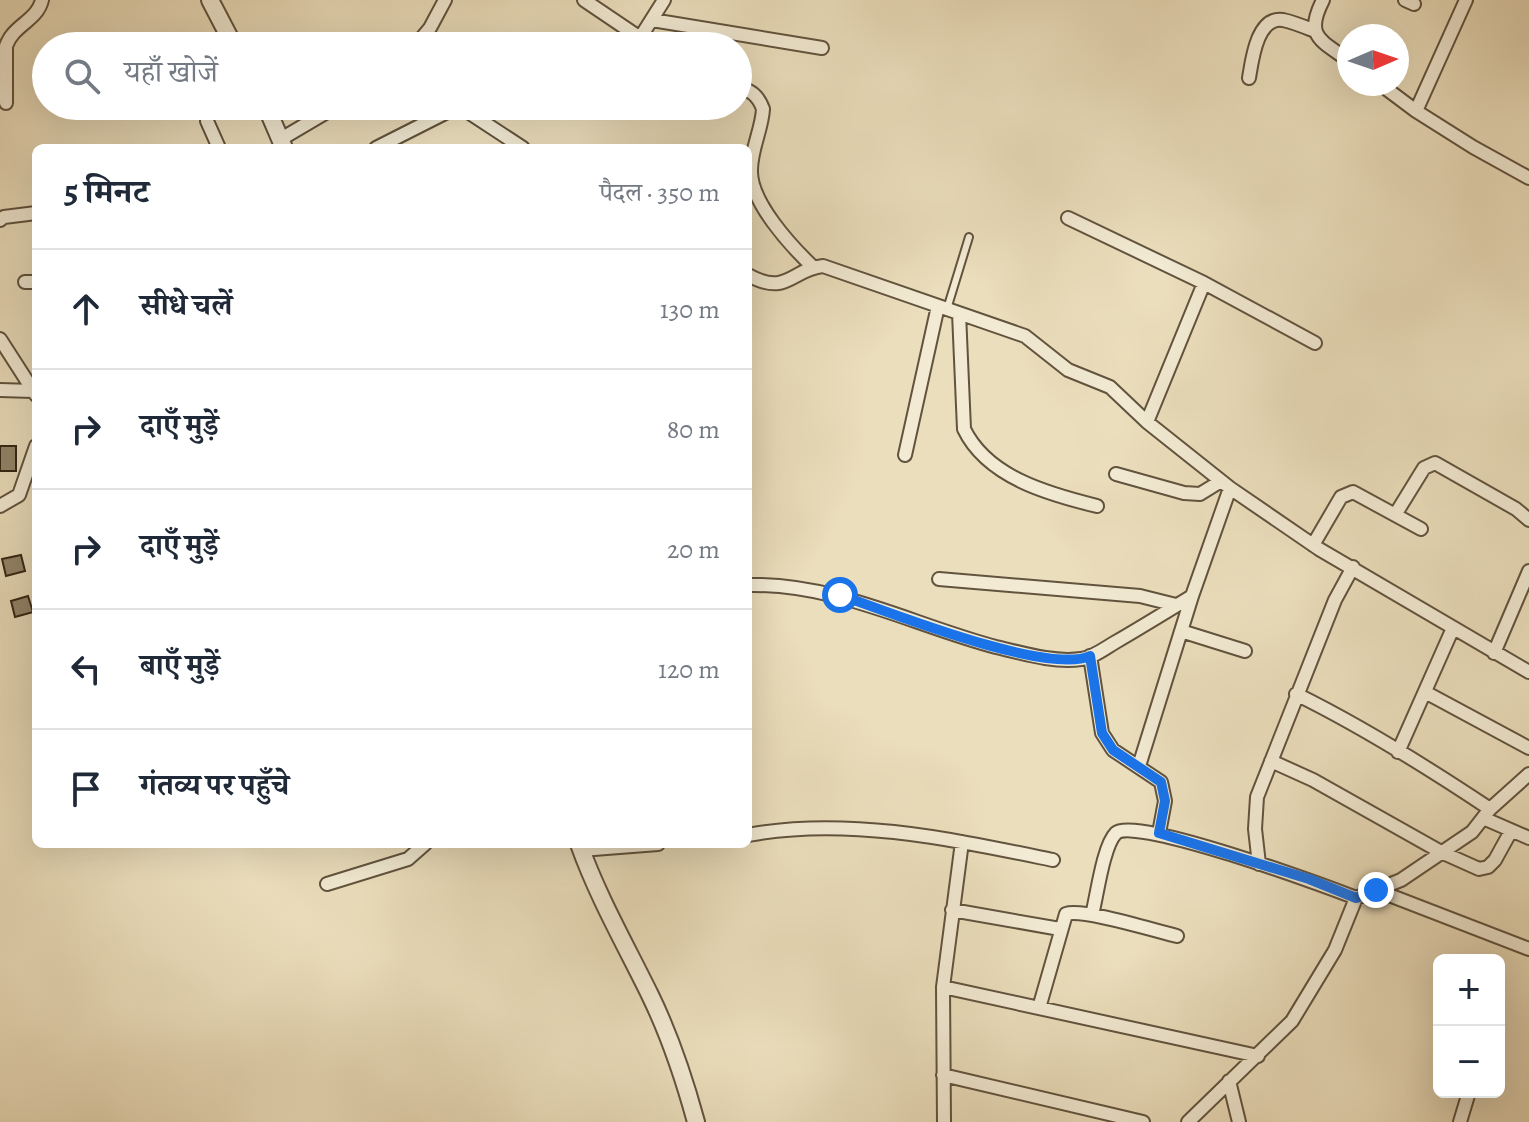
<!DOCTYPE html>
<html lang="hi">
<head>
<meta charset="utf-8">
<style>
  :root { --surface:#fff; --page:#f2f2f3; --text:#1f2937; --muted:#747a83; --line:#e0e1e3 }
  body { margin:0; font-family:Alegreya,"Noto Serif Devanagari",serif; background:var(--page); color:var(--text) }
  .controls { position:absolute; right:24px; bottom:24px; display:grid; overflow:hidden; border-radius:12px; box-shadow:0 8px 32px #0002 }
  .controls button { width:72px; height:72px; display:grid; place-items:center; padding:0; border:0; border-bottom:2px solid var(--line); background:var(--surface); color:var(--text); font:40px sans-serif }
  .compass { position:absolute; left:1337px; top:24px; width:72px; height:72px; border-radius:50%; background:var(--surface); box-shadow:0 8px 32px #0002; rotate:88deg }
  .stop { position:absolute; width:24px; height:24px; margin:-18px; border:6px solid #1a73e8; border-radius:50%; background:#fff }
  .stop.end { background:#1a73e8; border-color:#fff; box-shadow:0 2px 8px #0008 }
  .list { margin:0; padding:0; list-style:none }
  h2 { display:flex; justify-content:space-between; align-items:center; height:104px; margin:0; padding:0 32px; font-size:34px }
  h2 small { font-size:26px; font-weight:400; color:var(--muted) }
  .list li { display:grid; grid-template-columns:52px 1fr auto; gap:24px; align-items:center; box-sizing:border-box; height:120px; padding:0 32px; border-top:2px solid var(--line) }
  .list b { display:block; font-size:30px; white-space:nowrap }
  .list em { font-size:26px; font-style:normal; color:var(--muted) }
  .icon { flex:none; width:44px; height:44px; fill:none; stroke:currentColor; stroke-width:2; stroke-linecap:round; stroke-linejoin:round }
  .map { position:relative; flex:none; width:1529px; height:1122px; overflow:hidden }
  .search { position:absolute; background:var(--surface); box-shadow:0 8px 32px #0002; left:32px; top:32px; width:720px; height:88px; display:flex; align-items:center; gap:20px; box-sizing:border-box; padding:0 28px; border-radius:44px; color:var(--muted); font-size:30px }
  .panel { position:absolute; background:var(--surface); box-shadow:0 8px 32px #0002; left:32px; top:144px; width:720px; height:704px; border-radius:12px }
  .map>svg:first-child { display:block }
</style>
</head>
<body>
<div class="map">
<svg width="1529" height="1122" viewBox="0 0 1529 1122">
  <rect width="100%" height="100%" fill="#ebdebc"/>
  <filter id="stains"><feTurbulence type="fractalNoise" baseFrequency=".0025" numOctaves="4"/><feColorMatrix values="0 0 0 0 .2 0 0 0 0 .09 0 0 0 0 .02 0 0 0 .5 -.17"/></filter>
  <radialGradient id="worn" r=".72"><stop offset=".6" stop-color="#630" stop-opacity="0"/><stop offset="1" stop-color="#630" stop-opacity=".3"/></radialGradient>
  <path fill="#93856b" stroke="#342514" stroke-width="2" d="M0,446H16V471H0Z
    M21,555L25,571L6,576L2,559Z
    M28,596L33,612L15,617L11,601Z"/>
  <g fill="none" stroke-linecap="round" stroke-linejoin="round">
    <defs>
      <path id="service" d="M947,309L969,237"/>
      <path id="minor" d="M584,0L652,46
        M1323,0C1304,37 1321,40 1349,61
        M1405,0L1414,4
        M1466,0L1416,111L1473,147L1529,178
        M652,20L822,48
        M640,38L664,0
        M415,46L430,28L445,0
        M1249,78C1252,60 1257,16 1283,20C1293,22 1305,27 1315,31
        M1380,84L1416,111
        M738,86C751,91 758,95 763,109C762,129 751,149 751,170C750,202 791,246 813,267
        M6,103V46C13,25 37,21 42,0
        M208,106L207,121L219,148
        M459,106L523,148
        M281,139L337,106
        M376,148L459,106
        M1068,218L1204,283L1315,343
        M0,220L4,217L36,213
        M748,275C788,297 791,269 823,266L1025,336L1068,370L1110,387L1147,422L1230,488L1319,549L1529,672
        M25,282H36
        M959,313L964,429C987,477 1048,494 1097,506
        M0,339L36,395
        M0,390L33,391
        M1147,422L1204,283
        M905,455L938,306
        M1116,474L1184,493L1200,494L1221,481
        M0,506L19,495L36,446
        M1395,515L1424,468L1435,463L1516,509L1529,520
        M1313,545L1341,497L1353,492L1421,529
        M939,579L1140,596L1176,605
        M748,585C836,583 913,625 996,647C1022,653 1054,663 1081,659C1092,658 1104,649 1114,643C1140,628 1166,612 1192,596
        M1181,631L1245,651
        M1494,653L1529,571
        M1090,656L1102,733L1113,750L1161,782L1165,801L1159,833
        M1425,692L1529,748
        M1296,694C1361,726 1430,769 1490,809
        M1398,752L1453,628
        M1271,761L1313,780L1441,852L1479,869L1488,867L1495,860L1511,831
        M1139,766L1192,596L1230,488
        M1483,818L1529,838
        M748,835C847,816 955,840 1053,860
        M581,850L658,844
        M1259,864L1255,829L1257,797L1335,600L1353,567
        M327,884L408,859L425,844
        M1376,890L1529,949
        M952,910L1060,929
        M1092,915C1097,896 1103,846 1116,833C1135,816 1326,886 1356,898L1401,880L1472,832L1490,809L1529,774
        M943,987L1258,1056
        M1039,1008L1066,914C1083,908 1155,931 1177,936
        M943,1075L1143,1122
        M1229,1081L1239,1122
        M944,1122L943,987L962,842
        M1188,1122L1292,1021L1335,950L1356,898
        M1460,1122L1469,1092"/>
      <path id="tertiary" d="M210,0L234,46
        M266,106L284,148
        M579,844C598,897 625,944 650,995C670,1036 684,1078 696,1122"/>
    </defs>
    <use href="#service" stroke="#62533e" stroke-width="10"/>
    <use href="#minor" stroke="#62533e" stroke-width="16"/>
    <use href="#tertiary" stroke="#62533e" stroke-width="20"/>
    <use href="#service" stroke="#f2ead3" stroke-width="6"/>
    <use href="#minor" stroke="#f2ead3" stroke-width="12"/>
    <use href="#tertiary" stroke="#f2ead3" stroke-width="16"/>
  </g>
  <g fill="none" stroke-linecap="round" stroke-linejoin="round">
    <path stroke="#1a73e8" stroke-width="10" d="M840,595C889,612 1046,675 1090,656L1102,733L1113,750L1161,782L1165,801L1159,833L1309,879L1356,898L1376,890"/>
  </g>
  <rect width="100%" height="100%" filter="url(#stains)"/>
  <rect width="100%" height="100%" fill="url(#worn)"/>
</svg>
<div class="controls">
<button>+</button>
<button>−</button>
</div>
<svg class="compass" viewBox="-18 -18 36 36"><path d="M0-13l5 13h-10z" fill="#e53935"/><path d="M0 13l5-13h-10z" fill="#747a83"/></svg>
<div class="stop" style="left:840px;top:595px"></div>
<div class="stop end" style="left:1376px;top:890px"></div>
<div class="search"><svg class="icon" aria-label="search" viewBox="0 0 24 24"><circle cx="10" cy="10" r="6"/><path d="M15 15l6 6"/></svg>यहाँ खोजें</div>
<section class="panel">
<h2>5 मिनट<small>पैदल · 350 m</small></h2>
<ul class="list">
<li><svg class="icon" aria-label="ahead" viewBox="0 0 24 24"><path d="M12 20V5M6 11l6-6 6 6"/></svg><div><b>सीधे चलें</b></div><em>130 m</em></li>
<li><svg class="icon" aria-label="right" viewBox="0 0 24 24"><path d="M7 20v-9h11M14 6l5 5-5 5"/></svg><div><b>दाएँ मुड़ें</b></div><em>80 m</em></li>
<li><svg class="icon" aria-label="right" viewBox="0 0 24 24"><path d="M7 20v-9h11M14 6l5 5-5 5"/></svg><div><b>दाएँ मुड़ें</b></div><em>20 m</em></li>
<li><svg class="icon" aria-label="left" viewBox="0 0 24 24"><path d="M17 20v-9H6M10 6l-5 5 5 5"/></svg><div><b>बाएँ मुड़ें</b></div><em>120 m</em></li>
<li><svg class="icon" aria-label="arrive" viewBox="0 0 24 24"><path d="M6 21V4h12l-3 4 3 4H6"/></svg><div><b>गंतव्य पर पहुँचे</b></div></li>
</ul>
</section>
</div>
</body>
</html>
